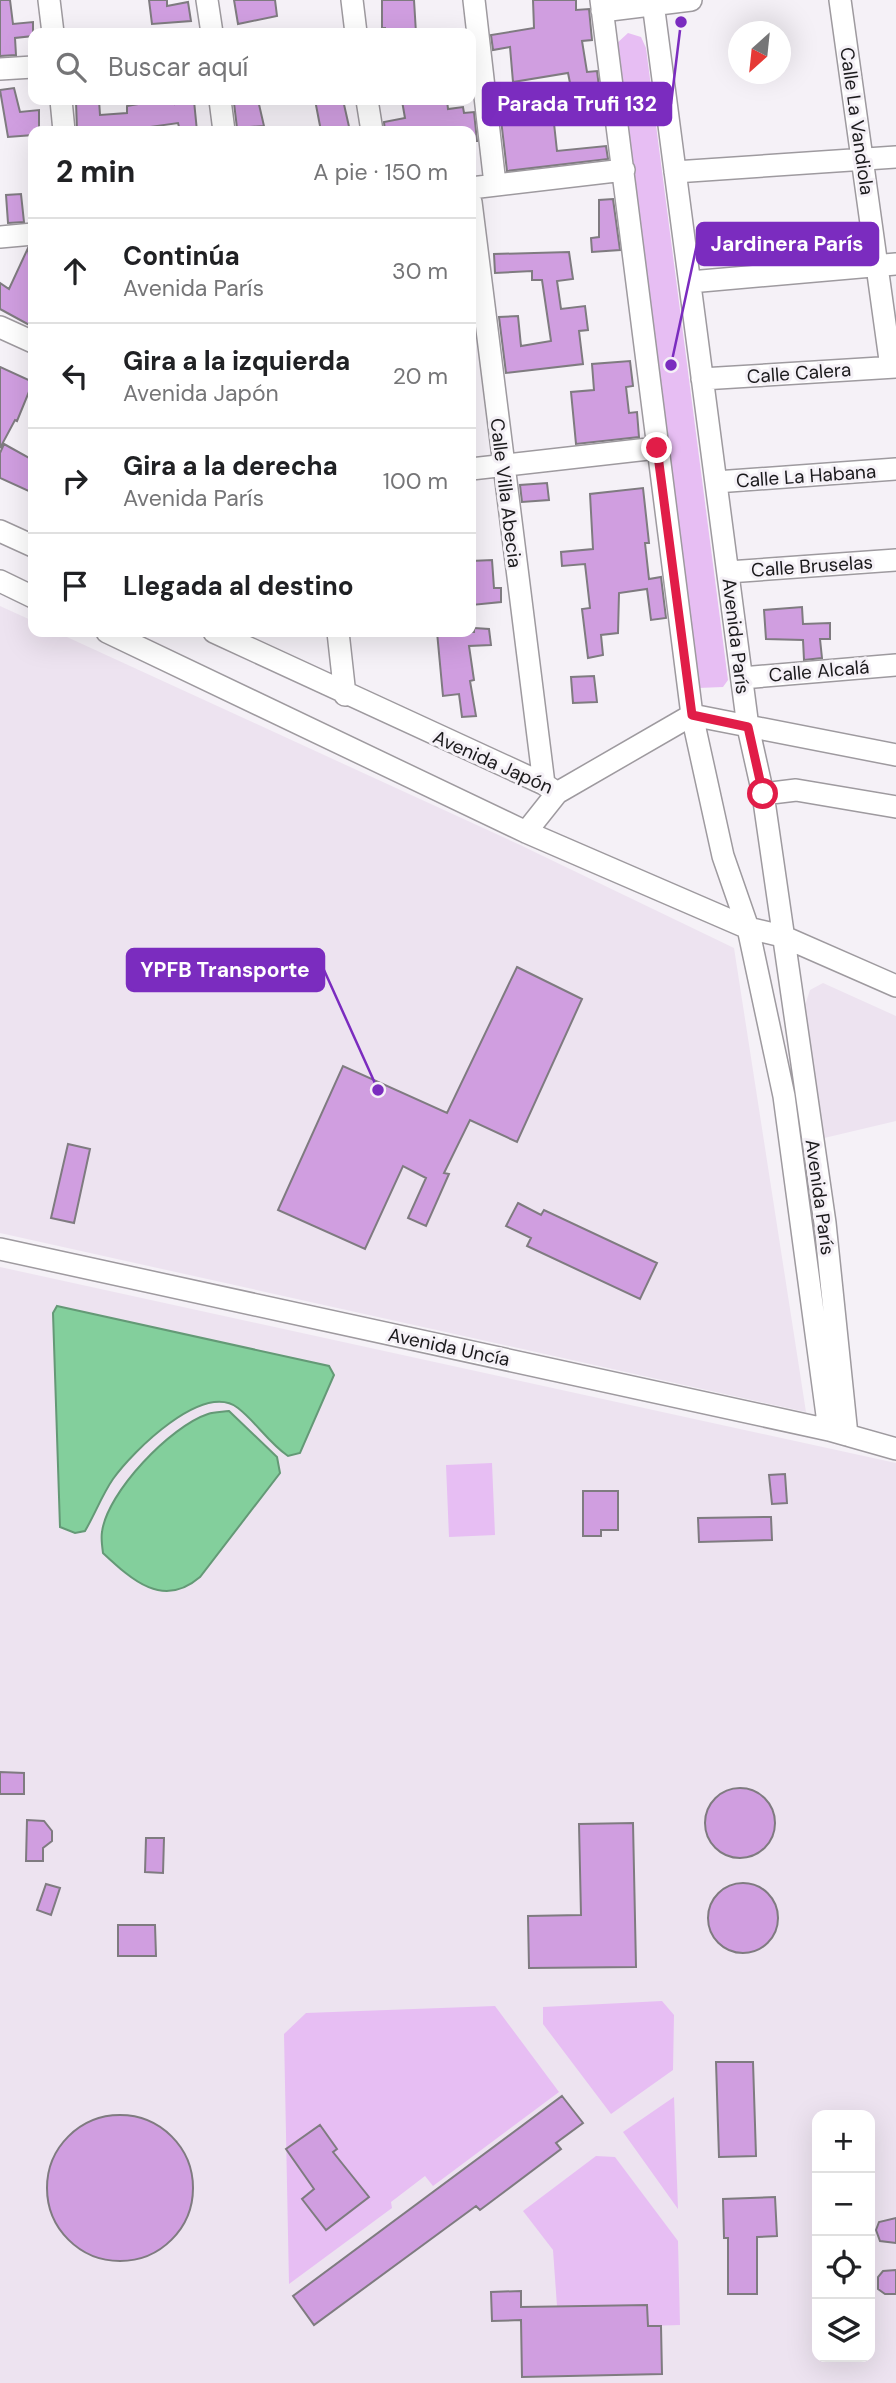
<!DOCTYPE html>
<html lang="es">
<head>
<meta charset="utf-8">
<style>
  :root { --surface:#fff; --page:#f6f6f6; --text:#202124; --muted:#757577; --line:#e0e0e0 }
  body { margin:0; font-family:"DM Sans",sans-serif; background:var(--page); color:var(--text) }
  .controls { position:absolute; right:21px; bottom:21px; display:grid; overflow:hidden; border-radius:14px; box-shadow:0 7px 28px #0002 }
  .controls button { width:63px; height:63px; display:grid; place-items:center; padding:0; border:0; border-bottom:2px solid var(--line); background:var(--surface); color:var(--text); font:35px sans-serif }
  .compass { position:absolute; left:728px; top:21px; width:63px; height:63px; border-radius:50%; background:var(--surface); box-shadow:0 7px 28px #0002; rotate:207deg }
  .stop { position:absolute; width:21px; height:21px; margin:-16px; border:5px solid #e11d48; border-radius:50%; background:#fff }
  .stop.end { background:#e11d48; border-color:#fff; box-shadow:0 2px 7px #0008 }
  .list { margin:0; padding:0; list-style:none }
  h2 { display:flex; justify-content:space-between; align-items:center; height:91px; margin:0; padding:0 28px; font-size:30px }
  h2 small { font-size:23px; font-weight:400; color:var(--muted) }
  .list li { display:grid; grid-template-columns:46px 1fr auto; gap:21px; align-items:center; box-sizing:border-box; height:105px; padding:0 28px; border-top:2px solid var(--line) }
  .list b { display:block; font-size:26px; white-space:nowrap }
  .list p { margin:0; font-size:23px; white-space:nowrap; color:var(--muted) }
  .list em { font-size:23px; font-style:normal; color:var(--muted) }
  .icon { flex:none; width:38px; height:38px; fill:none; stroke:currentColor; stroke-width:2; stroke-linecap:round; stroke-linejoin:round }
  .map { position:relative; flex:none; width:896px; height:2383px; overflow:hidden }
  .search { position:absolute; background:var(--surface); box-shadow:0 7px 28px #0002; left:28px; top:28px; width:448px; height:77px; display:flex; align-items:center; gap:18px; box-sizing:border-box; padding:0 24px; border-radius:14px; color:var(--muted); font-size:26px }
  .panel { position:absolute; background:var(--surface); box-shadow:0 7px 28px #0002; left:28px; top:126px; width:448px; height:511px; border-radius:14px }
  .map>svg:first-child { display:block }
</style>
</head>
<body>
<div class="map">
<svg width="896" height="2383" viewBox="0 0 896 2383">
  <rect width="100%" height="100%" fill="#f5f1f7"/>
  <path fill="#ede3f0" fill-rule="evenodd" d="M0,606L33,621V632H56L518,844L734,948L806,1412L0,1233Z
    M823,983L896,1016V1121L820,1139L805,1005L810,990Z
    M0,1267L896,1463V2383H0ZM817,2115H870V2357H817Z"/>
  <path fill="#e7bef3" d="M628,33L641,37L646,48L728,680L723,687L698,688L615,45Z
    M492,1463L495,1535L449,1537L446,1465Z
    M662,2001L674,2015L673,2070L611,2114L543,2024V2007Z
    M495,2006L559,2092L433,2186L425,2176L391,2202L392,2208L289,2284L284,2034L306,2013Z
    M674,2097L678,2209L623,2132Z
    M596,2156L615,2157L678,2241L680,2325L648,2326L647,2305L557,2306L553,2250L523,2211Z"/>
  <path fill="#83cf9c" stroke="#649976" stroke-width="2" d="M57,1306L329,1366L334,1375L300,1453L288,1456C268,1442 256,1422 238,1408C203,1381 132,1452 113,1479C102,1495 95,1514 85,1531L75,1533L60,1527L53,1313Z
    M229,1411L277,1457L280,1473L200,1577C163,1609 132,1580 103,1553C102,1546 101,1538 102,1532C107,1492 171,1426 208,1414C214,1412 222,1412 229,1411Z"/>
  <path fill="#d09ee0" stroke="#7f7b80" stroke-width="2" d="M0,0H10L13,24L33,22V36L15,38L16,55L0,56Z
    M149,0H167V6L188,2L191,21L152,24Z
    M234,0H275L277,16L238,24Z
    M382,0H414L416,33H385V28H382Z
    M533,0H576V10L589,9L592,40L582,41L587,72L597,71L601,103L575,108L568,73L513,82L510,47L493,50L491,35L534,28Z
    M14,88L20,112L39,110V131H33V135L8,137L0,90Z
    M99,100L100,115L127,113V106L161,100H175V104L194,101L197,131H180L178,123L142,128V131H77L76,101Z
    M243,100H258L264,126L237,128L234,103Z
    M315,100H343L350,131H321Z
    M447,100L448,109L463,107L464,113L474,112L477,141H471V131H385L384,122L405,118L402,101Z
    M552,105L557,151L606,146L608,159L507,171L500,111Z
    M21,194L24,222L8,223L6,195Z
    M613,199L620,250L592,252L591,238L599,237V200Z
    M28,248L33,288V327L0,309V283L9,289Z
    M569,252L573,279L557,281L561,309L585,306L588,330L579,331L583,364L506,373L499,317L518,316L521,346L551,341L542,280H532V271L495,273L494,254Z
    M630,361L633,386L626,387L629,413L637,412L639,437L576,444L571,392L594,390L592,364Z
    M0,367L33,382L17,421L15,420L0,448Z
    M4,444L33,460V493L0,478V453Z
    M547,483L549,500L522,502L520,485Z
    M643,488L649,543H645L649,579L661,577L666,618L651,620L647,589L619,593L618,633L601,635L603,655L588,658L582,609L590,608L585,564L562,566L561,552L593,549L590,494Z
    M492,560L494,588H501V602L472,605L471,561Z
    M802,607L803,624L830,623V639H820L822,658L804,660L803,640L766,639L764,610Z
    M474,628L489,629L491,645L469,646L474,680L470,681L476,716L462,717L459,694L443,696L437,632H474Z
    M594,676L597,702L573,703L571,677Z
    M517,967L582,999L517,1142L470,1120L444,1173L449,1174L426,1226L408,1218L426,1178L403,1166L365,1249L278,1210L343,1066L447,1113Z
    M68,1144L90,1149L74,1223L51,1218Z
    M518,1203L541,1215L544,1210L657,1263L640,1299L527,1246L531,1238L506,1226Z
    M785,1474L787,1503L772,1504L769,1475Z
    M583,1491H618V1530H601V1536H583Z
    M771,1517L772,1540L699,1542L698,1518Z
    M0,1772L24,1773V1794H0Z
    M705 1823a35 35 0 1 1 70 0a35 35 0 1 1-70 0Z
    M27,1820L44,1821L52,1831V1841L43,1848V1861H26Z
    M633,1823L636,1967L529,1968L528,1916L581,1915L579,1824Z
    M146,1838H164L163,1873L145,1872Z
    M708 1918a35 35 0 1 1 70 0a35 35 0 1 1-70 0Z
    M46,1884L60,1888L51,1915L37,1910Z
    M118,1925H155L156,1956H118Z
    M716,2062H753L756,2156L719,2157Z
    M562,2096L583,2123L556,2143L561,2149L480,2210L476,2206L314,2325L293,2296Z
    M47 2188a73 73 0 1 1 146 0a73 73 0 1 1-146 0Z
    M320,2125L337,2149L333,2152L369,2197L326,2230L302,2199L314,2189L286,2149Z
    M775,2197L777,2236L757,2237V2294H728V2238H724L723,2199Z
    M896,2218V2243L880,2241L876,2230L879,2222Z
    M896,2270V2294H885L878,2289V2277L883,2271Z
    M521,2291V2307L647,2305L648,2326H661L662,2374L522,2377L521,2320L492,2321L491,2292Z"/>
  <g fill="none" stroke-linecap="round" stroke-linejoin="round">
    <defs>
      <path id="minor" d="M49,0L53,33
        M207,0L212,33
        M352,0L356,33
        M474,0L495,184
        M601,0L692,715L723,856L748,928L784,1096L829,1430
        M840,0L891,367
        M653,3L748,727L763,794L825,1223L847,1435
        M602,11L691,0
        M0,69L33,67
        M61,100L64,131
        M220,100L224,131
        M367,100L372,131
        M675,172L896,157
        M471,188L624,170
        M471,202L544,784
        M0,237L33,234
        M690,282L896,264
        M0,327L33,342
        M702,379L896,367
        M471,469L657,448
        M716,482L896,469
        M0,531L33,546
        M728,572L896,560
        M0,581L33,597
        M107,632L526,832L748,928L782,936L896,986
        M214,632L544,784L557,793L692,715L896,755
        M338,632L345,695
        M742,678L896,665
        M763,794L796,790L896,807
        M526,832L557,793
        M0,1249L829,1430L896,1449"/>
    </defs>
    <use href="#minor" stroke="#9e9a9f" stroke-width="24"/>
    <use href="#minor" stroke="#fff" stroke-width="21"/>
  </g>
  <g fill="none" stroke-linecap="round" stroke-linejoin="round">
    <path stroke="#e11d48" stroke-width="9" d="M657,448L692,715L748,727L763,794"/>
  </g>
  <g text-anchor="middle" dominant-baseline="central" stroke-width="6" stroke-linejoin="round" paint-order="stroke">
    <g font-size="19" fill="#1b1a1c" stroke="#f5f1f7">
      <text transform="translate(857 121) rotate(82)">Calle La Vandiola</text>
      <text transform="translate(799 373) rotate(-4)">Calle Calera</text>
      <text transform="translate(806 476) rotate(-4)">Calle La Habana</text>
      <text transform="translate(506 493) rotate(83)">Calle Villa Abecia</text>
      <text transform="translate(812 566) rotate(-4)">Calle Bruselas</text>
      <text transform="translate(736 636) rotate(83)">Avenida París</text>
      <text transform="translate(819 671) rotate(-5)">Calle Alcalá</text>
      <text transform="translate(493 762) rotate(24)">Avenida Japón</text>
      <text transform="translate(820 1197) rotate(82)">Avenida París</text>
      <text transform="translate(449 1347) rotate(12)">Avenida Uncía</text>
    </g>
  </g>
  <path fill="none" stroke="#7b2cbf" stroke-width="2.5" d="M681 22L671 104M671 365L697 244M378 1090L324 970"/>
  <g fill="#7b2cbf" stroke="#f5f1f7" stroke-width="2.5">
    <circle cx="681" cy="22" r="7"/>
    <circle cx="671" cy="365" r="7"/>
    <circle cx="378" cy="1090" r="7"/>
  </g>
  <g fill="#7b2cbf" stroke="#7b2cbf" stroke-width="2.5">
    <rect x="483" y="83" width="188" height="42" rx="7"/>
    <rect x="697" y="223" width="181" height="42" rx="7"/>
    <rect x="127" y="949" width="197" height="42" rx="7"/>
  </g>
  <g font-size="21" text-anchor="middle" font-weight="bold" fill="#fff">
    <text x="577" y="111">Parada Trufi 132</text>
    <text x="787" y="251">Jardinera París</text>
    <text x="225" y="977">YPFB Transporte</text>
  </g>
</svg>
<div class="controls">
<button>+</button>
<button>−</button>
<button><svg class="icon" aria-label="locate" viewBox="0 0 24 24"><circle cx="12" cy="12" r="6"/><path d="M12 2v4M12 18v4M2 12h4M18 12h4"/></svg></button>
<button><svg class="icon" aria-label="layers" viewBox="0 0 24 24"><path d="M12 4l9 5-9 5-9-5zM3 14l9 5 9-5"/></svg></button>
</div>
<svg class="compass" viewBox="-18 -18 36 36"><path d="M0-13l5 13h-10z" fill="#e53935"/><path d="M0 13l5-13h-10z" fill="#757577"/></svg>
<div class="stop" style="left:763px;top:794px"></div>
<div class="stop end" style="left:657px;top:448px"></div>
<div class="search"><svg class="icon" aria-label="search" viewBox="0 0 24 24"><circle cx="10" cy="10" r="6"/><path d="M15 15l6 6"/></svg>Buscar aquí</div>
<section class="panel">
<h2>2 min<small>A pie · 150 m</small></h2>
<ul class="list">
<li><svg class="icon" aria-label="ahead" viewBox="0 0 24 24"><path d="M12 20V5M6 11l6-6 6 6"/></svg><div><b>Continúa</b><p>Avenida París</p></div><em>30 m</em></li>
<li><svg class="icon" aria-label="left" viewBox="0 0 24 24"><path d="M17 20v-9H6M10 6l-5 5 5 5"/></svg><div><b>Gira a la izquierda</b><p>Avenida Japón</p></div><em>20 m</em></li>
<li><svg class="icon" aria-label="right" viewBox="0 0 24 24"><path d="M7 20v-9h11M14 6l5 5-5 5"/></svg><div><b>Gira a la derecha</b><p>Avenida París</p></div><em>100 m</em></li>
<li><svg class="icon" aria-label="arrive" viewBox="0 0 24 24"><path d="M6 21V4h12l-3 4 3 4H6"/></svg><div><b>Llegada al destino</b></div></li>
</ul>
</section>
</div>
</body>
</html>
